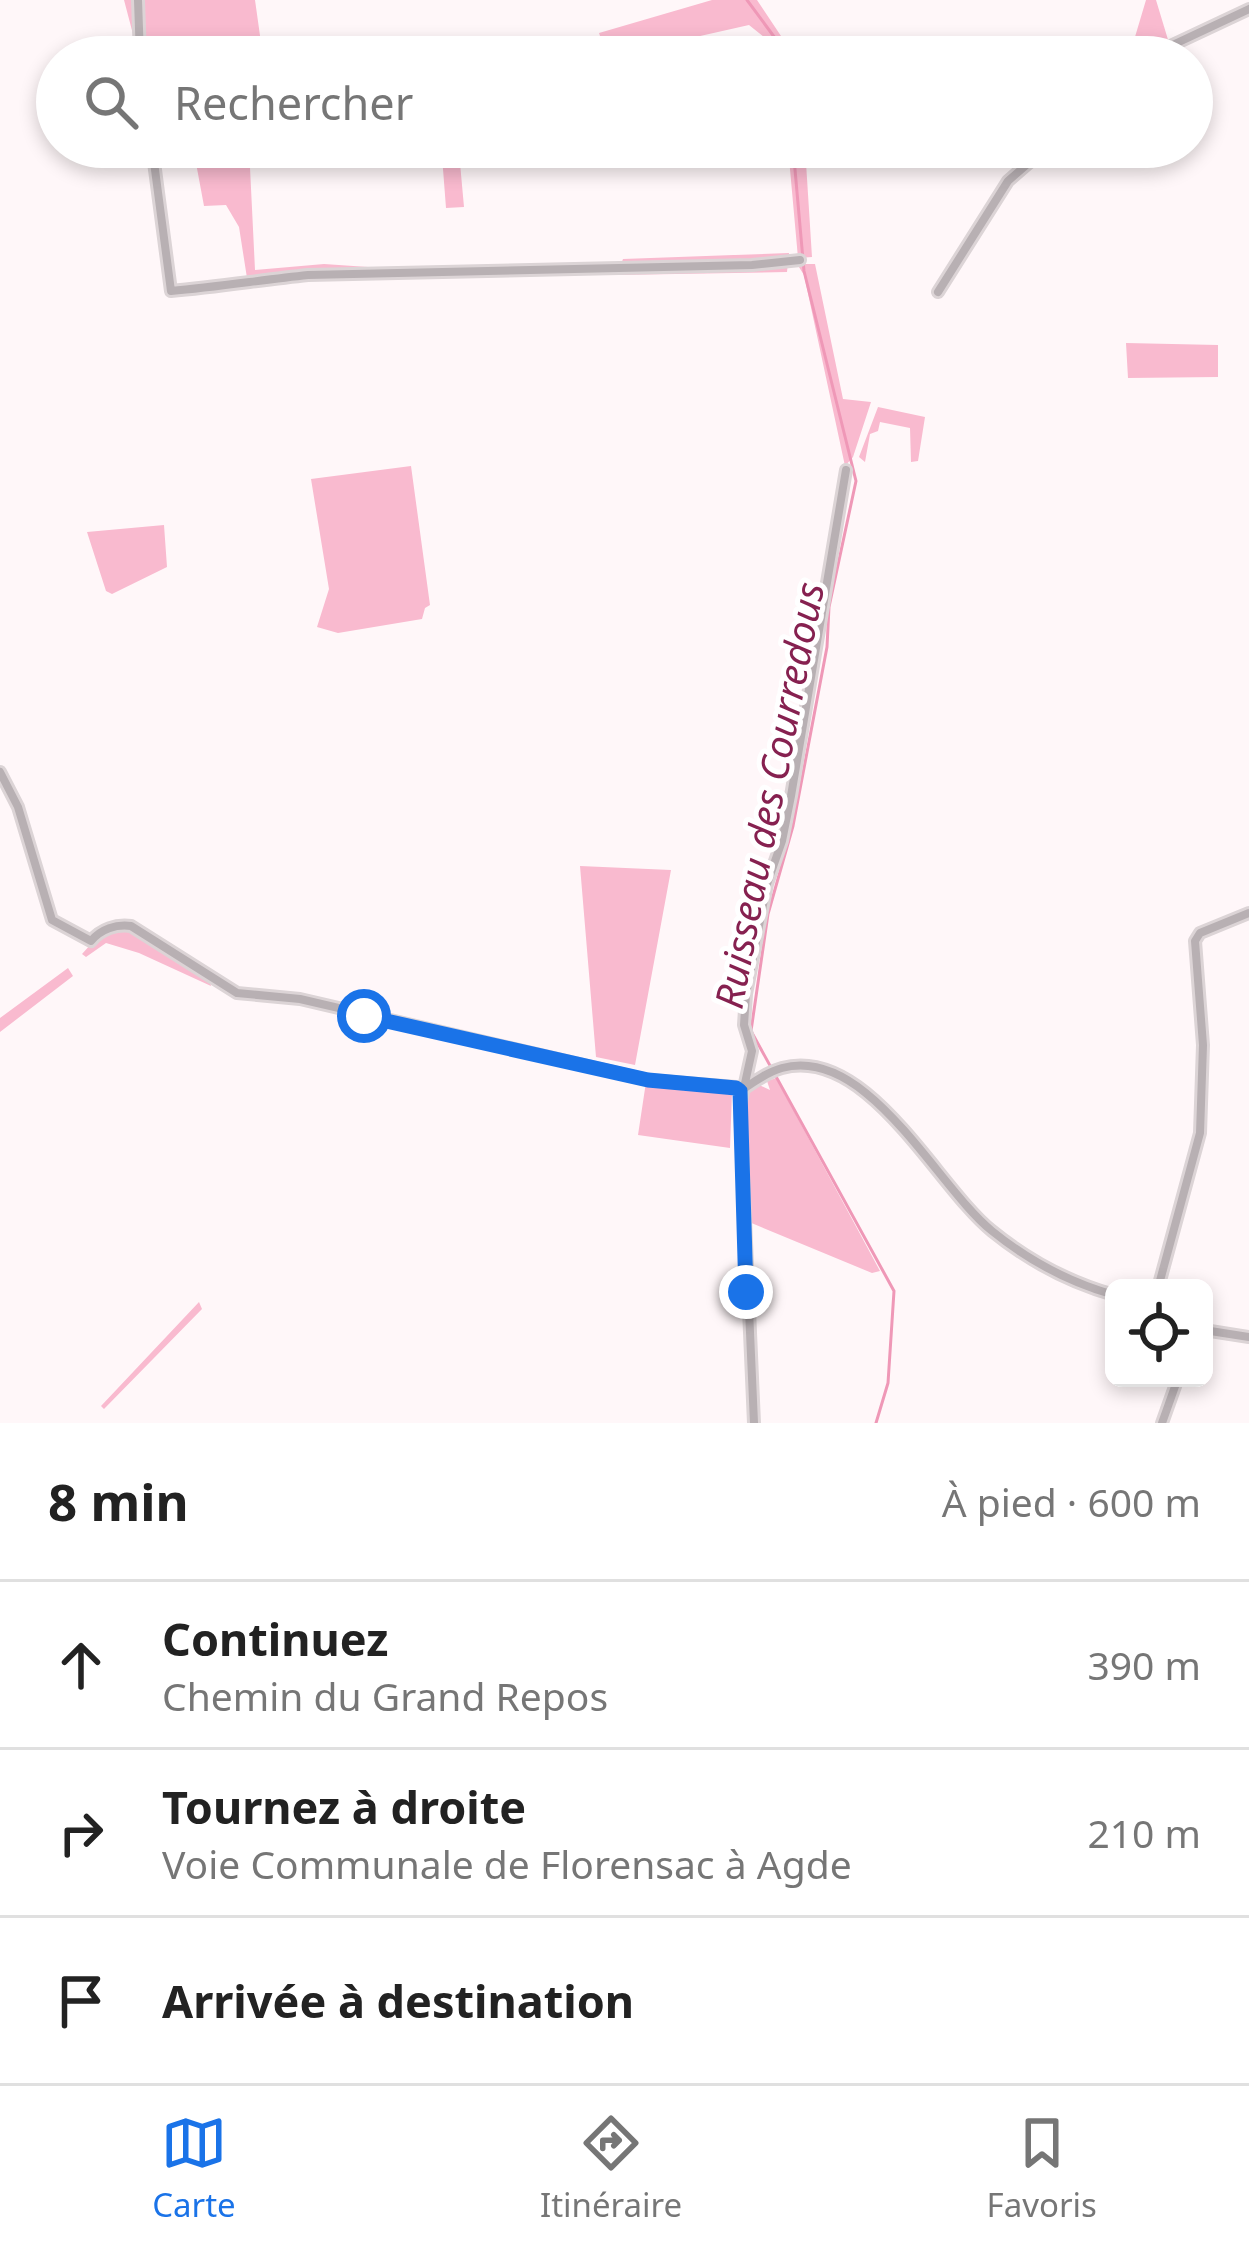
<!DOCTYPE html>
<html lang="fr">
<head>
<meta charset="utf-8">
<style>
  :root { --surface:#fff; --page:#f6f6f6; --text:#222; --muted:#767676; --line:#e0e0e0; --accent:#1a73e8 }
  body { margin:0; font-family:"Noto Sans",sans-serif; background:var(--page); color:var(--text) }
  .controls { position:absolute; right:36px; bottom:36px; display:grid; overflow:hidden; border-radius:18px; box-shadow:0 6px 18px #0003 }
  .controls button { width:108px; height:108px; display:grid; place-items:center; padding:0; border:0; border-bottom:3px solid var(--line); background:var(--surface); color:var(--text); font:60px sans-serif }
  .stop { position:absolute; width:36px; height:36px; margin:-27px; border:9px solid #1a73e8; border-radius:50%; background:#fff }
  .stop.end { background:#1a73e8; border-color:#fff; box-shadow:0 3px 12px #0008 }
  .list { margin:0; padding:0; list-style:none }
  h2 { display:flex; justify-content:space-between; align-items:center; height:156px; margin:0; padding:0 48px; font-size:51px }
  h2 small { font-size:39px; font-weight:400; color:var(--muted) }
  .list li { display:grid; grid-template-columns:78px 1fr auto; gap:36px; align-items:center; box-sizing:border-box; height:168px; padding:0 48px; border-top:3px solid var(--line) }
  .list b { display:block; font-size:45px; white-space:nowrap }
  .list p { margin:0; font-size:39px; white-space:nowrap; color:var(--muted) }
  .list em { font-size:39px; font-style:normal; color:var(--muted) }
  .icon { flex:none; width:66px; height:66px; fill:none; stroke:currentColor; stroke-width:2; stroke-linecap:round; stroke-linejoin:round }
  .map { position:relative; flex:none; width:1249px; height:1423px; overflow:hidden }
  .search { position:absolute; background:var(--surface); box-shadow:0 6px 18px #0003; left:36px; right:36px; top:36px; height:132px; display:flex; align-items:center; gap:30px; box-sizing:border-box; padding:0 42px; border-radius:66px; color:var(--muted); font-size:45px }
  .sheet { height:660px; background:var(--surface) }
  nav { display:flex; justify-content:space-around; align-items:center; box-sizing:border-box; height:168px; border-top:3px solid var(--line); background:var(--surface); font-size:33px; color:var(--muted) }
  nav a { display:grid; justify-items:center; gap:6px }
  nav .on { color:var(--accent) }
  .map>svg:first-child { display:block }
</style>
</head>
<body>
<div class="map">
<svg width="1249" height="1423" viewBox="0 0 1249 1423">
  <rect width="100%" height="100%" fill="#fff7f9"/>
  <path fill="#f9bacf" d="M124,0H255L263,57H139Z
    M712,0H757L795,57H781L774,45L749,25L607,57L599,33Z
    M1146,0H1156L1169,43L1140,57H1129Z
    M193,147H249L255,270L324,264L368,267L366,278L251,280L247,278L239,227L226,205L204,206Z
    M788,147H805L812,257L798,258Z
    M459,152L464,207L446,208L442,156Z
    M789,253L787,272L617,275L623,259Z
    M797,264H815L843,399L871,402L853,457L845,466L804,275Z
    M1126,343L1218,345V377L1128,378Z
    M878,407L925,417L918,461L911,462L910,428L880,422L878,431L870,434L865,462L859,457Z
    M411,466L430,605L425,608L422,619L338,633L317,627L329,589L311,479Z
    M164,525L167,567L112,594L106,591L87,532Z
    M580,866L671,870L635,1065L596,1057Z
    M131,929L210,981L211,986L139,953L106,943L86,957L82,954L100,934Z
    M68,968L73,976L0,1032V1018Z
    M776,1078L880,1271L872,1273L749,1222L743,1091L757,1084L770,1090L767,1081Z
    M646,1082L732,1092L730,1148L638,1135Z
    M199,1302L202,1309L104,1409L101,1406Z"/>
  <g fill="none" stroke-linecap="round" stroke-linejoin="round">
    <path stroke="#ef98b7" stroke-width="3" d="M747,0L789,57
      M793,147L804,271L856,481L829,607L827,647L793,826L768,914L751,1031L894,1291L888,1383L876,1423"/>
    <defs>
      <path id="minor" d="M138,0L140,57
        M1147,57L1249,9
        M152,147L171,291C217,287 261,280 308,275L752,265L800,260
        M938,292L1008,181L1047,147
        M0,772L18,807L52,920L91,941C101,929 116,924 131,926L237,993L300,999L648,1080L736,1087L740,1091
        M742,1090C754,1082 767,1072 782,1068C868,1045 937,1187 992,1231C1029,1261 1068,1282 1114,1295
        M1158,1288L1200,1133L1203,1045L1195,941L1200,933L1249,913
        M1204,1330L1249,1337
        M754,1423L740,1106L752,1051L744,1025L746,994L767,884L782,841L791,796L846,470
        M1162,1423L1178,1378"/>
    </defs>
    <use href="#minor" stroke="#dcd4d6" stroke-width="14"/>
    <use href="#minor" stroke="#b8b0b3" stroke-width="8"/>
  </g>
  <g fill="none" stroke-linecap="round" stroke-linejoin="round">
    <path stroke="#1a73e8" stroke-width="15" d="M364,1016L648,1080L736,1088L740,1091L746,1292"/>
  </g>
  <g text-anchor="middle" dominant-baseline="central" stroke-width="10" stroke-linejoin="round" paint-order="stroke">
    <g font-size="39" font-style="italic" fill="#862150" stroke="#fff">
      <text transform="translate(768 795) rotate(-79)">Ruisseau des Courredous</text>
    </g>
  </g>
</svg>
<div class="controls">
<button><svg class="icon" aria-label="locate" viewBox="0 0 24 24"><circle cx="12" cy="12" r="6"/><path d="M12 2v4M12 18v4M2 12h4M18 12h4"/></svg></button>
</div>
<div class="stop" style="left:364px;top:1016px"></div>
<div class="stop end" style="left:746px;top:1292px"></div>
<div class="search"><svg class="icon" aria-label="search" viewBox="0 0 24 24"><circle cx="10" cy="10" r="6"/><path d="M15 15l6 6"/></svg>Rechercher</div>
</div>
<section class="sheet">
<h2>8 min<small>À pied · 600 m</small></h2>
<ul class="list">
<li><svg class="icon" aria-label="ahead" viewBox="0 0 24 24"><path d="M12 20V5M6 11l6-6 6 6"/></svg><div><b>Continuez</b><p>Chemin du Grand Repos</p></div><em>390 m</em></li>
<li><svg class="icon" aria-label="right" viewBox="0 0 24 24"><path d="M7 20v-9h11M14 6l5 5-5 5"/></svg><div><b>Tournez à droite</b><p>Voie Communale de Florensac à Agde</p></div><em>210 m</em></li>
<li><svg class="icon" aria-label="arrive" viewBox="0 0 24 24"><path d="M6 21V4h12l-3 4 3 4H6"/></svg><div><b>Arrivée à destination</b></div></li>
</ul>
</section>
<nav>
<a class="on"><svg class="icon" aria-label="map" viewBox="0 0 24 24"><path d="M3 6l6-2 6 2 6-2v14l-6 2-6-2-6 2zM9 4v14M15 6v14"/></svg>Carte</a>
<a><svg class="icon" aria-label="directions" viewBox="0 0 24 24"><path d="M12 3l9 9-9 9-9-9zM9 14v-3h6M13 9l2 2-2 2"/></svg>Itinéraire</a>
<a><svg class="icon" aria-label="saved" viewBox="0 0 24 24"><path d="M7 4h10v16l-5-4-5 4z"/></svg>Favoris</a>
</nav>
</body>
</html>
